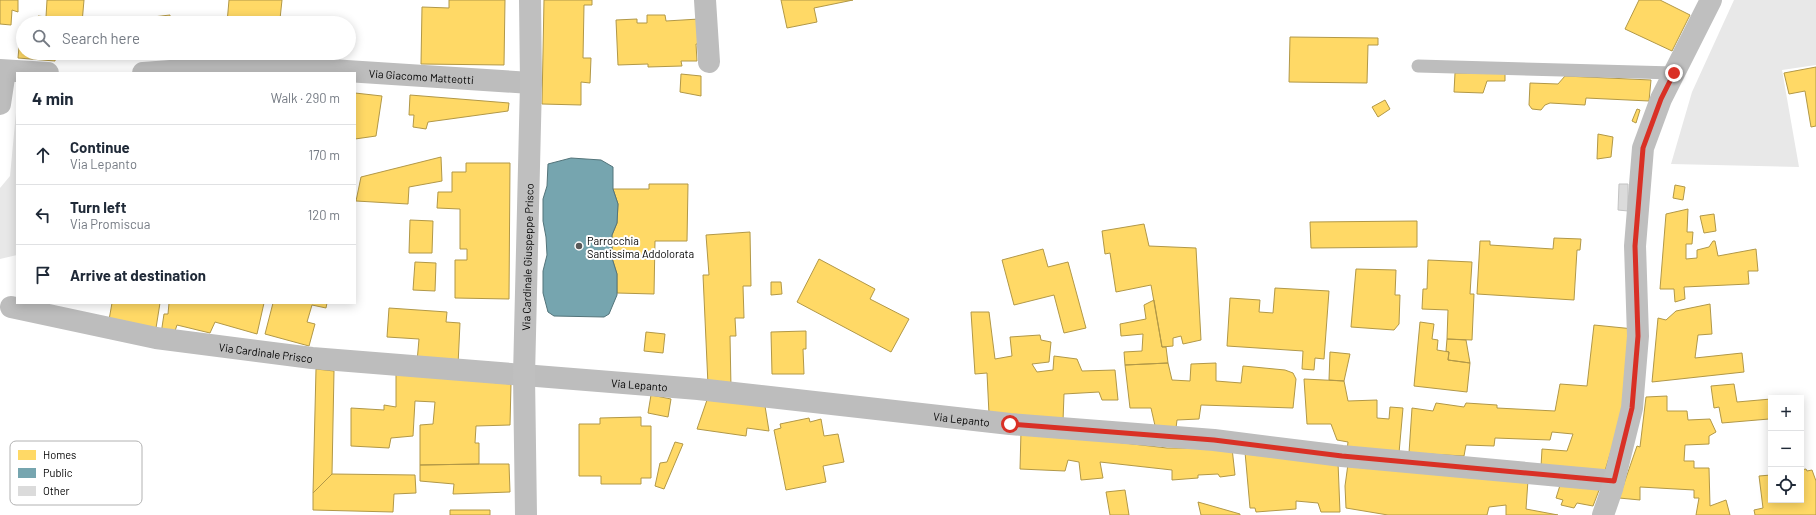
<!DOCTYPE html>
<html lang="en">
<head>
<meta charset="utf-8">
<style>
  :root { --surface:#fff; --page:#f2f2f3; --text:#1f2937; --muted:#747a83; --line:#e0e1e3 }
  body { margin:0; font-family:Barlow,sans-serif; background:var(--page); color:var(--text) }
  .controls { position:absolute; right:12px; bottom:12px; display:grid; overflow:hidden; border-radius:0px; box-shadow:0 2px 10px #0003 }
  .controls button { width:36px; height:36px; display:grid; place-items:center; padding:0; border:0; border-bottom:1px solid var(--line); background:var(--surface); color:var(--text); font:20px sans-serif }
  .stop { position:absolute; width:12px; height:12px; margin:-9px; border:3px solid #d93025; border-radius:50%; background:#fff }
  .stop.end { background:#d93025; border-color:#fff; box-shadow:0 1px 4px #0008 }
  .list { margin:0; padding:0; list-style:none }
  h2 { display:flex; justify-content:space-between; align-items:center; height:52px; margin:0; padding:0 16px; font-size:17px }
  h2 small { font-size:13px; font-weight:400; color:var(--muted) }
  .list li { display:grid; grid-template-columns:26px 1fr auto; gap:12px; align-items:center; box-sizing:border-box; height:60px; padding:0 16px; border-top:1px solid var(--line) }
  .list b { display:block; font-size:15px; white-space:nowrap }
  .list p { margin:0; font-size:13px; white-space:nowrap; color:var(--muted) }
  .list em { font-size:13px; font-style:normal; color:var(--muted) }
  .icon { flex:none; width:22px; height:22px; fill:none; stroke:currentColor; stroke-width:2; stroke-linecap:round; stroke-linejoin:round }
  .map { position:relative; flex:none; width:1816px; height:515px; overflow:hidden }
  .search { position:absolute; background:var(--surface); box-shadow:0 2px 10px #0003; left:16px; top:16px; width:340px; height:44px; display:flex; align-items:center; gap:10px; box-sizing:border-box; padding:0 14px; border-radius:22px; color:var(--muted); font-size:15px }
  .panel { position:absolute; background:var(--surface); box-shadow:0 2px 10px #0003; left:16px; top:72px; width:340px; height:232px; border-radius:0px }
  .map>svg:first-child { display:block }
</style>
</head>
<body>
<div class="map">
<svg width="1816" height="515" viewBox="0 0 1816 515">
  <rect width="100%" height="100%" fill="#fff"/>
  <path fill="#e8e8e8" d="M1734,0H1816V65L1782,70L1799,167L1671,164L1692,92Z
    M17,102V255L0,259V188L10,176Z"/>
  <path fill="#ffd966" stroke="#b29847" d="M0,0H18V12L12,10L11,25L0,24Z
    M47,0H84L82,23L65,21L64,23H37L38,16L46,17Z
    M229,0H282L280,19L260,17V21L247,19L246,23H227Z
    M449,0H505L504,65L421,64L422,7L449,8Z
    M544,0H592V5H584L583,58H591L590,83L581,82V105L542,104Z
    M781,0H853L814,8L817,22L787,28Z
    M1639,0H1660L1690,15L1672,51L1625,29Z
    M170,15V19L189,17L190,23H126L137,22L136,19Z
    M647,15H665L666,21L699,19L700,44H696L697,61H681L682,66L648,67V64L618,65L616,20L637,19V23H647Z
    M21,25H23V53H56L55,61L18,58Z
    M1290,37L1378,38V45H1368L1367,83L1289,82Z
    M126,53H176L127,58Z
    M1816,67V126L1811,127L1805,91L1789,94L1784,73Z
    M1455,73H1505V81H1487L1483,93L1454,92Z
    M681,74L701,76V96L680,92Z
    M1565,76L1651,80L1649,101L1586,98L1585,105L1550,103L1545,105L1541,110L1532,109L1529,105L1530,83L1558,84Z
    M355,93L382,96L376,136L355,139Z
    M410,95L509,103L508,111L428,122L426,129L413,127L414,115H409Z
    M1385,100L1390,109L1378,117L1372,107Z
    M1637,109L1640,110L1636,123L1632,121Z
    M1598,134L1613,137L1611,157L1597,159Z
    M441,157L442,181L409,187L408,204L356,201L361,177Z
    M466,163H510L509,299L455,298V260H467V249H460V209L437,208L438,192H452V172H466Z
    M649,184H688L687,241H655L654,294L617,293V274L612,258V235L617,223L618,204L613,189H649Z
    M1675,185L1685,187L1683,200L1673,198Z
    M1688,209L1687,232H1693L1692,244H1686V259L1697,258V250L1709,247L1713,241H1715L1718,256L1756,249L1758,271H1748L1749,284L1684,287L1685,299L1675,302L1674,289H1660L1666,214Z
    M1714,214L1716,231L1704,233L1700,216Z
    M410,220L433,221L432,253H409Z
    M1417,221V247L1311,248L1310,222Z
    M1144,224L1149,246L1196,248L1201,340L1183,344L1181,336L1173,338V346L1162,347L1151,285L1116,292L1110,253L1105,254L1102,231Z
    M750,232L751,286H743L744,318H735L736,336H730L731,388L708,385L703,275H709L706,235Z
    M1554,238L1581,239L1580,250H1577L1574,300L1477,294L1480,241H1490V245L1553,249Z
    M1043,249L1048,267L1068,262L1086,328L1064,333L1054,295L1014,305L1002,260Z
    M819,259L875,289L870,299L909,319L891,352L797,302Z
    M1428,260L1472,262L1470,294H1474L1472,340L1447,339L1448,310L1422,309L1423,289H1427Z
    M415,262L436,263L435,291L413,290Z
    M1356,269L1396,270L1395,295H1400L1399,324L1394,330L1351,327Z
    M771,282H781L782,294L771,295Z
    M1275,288L1329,291L1324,359L1315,358L1314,370L1302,369L1303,351L1227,346L1230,298L1260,300L1259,312L1273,313Z
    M1154,300L1162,347H1166L1168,363L1125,365L1124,352L1142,351L1143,334L1121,336L1120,324L1146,319L1144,305Z
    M112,303H160L156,328L109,320Z
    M169,303H264L257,334L215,322L210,333L177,325L173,337L161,334L164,314H168Z
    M273,303H327L326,308L312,305L307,322L315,324L309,346L265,334Z
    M1710,304L1712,334L1698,335L1695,358L1742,353L1744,372L1652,382L1658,318L1666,320L1676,311Z
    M389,308L447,312L446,322L460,323L458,365L417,362L419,339L387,337Z
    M971,312H989L995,359L1012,356L1010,337L1040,335L1041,340L1051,342L1049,362L1032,364L1037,372L1053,370L1054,356L1077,359L1082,371L1115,370L1118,400H1102L1099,392L1064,394L1063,421L989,414L987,373L975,374Z
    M1420,322L1434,324L1432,339L1438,340L1437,350L1449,352L1448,360L1470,363L1467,392L1414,386Z
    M1594,325L1634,329L1632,383L1604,474L1541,467L1542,449L1567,451L1573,434L1552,432L1550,440L1495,438L1494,446L1466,445L1464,456L1409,453L1412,408L1433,411L1436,403L1464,407L1466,403L1497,405V408L1555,411L1560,384L1587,386Z
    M806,331V349H803L804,374H772L771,332Z
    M646,332L665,334L663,353L644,351Z
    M1447,339L1466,340L1470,363L1448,360L1449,352L1446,351Z
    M1330,352L1350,354L1344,381L1329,380Z
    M1168,363L1172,380L1190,381L1191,364L1216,363V381L1241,383L1243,366L1285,370L1293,373L1296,379L1293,408L1201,405L1199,419L1177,420L1176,428L1156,430L1151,408H1130L1125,365Z
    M316,369L334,371L332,474L313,493Z
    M396,374L511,384L510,425L476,426L475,443H479V464L420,465V425L433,424L435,402L415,401L413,436L391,438L389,448L351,446V408L384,410V405L396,407Z
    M1304,379L1344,381L1348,401L1377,400V418L1389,419L1390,407L1403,408L1399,453L1347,451L1348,442L1337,440L1331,424H1307Z
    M1734,384L1737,402L1771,399V422L1769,419L1722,423L1719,407L1714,408L1711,386Z
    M651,395L671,399L668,417L648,413Z
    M1667,396V411H1687L1688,420L1710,419L1716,432L1709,436V444L1685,445L1684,461H1694V468H1709L1710,506L1726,500L1730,515H1696L1699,498H1694V490L1640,487V500L1619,498L1637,446L1640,447L1646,397Z
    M707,400L765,406L769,431L747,428L746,436L697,429Z
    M641,417V426H651V478H641V484H601V476H579V424H600V418Z
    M809,418L810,422L821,419L824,436L838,434L844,462L823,466L826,482L786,490L774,430L781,428L780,424Z
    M1021,431L1167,448H1232L1235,475L1220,477L1218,474L1198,475V478L1172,480V470L1100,462L1103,478L1081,480L1079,462L1068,460L1065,471L1020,469Z
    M675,442L683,444L664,489L655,486L660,463L667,462Z
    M1245,452L1338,462L1340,512H1321L1318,503L1296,501V509L1256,512L1255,508H1250Z
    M479,464H509L510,492L453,494L454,484L420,481V465Z
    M1348,464L1528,480L1526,509L1558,515H1506V505L1489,507L1487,515H1388L1346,508L1345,486Z
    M1806,469L1807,471L1812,470L1816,481V515H1755L1754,510L1763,508L1759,476L1771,475V500H1801V470Z
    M332,474L415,475L416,493L394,494L393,512L313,510V493Z
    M1562,479L1601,485L1593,506L1577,503L1574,508L1561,505L1563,500L1556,498Z
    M1125,490L1129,515H1110L1106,492Z
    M1198,502L1240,514V515H1201Z
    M450,510H490V515H450Z"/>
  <path fill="#76a5af" stroke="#53747a" d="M571,158L601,160L613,167V189L618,204L617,223L612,235V258L617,274V295L609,314L604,317L554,316L548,312L543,293V271L547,255L546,237L543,221V199L547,186L548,164Z"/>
  <path fill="#dbdbdb" stroke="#c3c3c3" d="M1619,184H1628V211L1618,210Z"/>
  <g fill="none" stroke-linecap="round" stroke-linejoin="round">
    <path stroke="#bdbdbd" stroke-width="13" d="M1418,66L1674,73"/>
    <g stroke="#bdbdbd" stroke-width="22">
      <path d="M705,0L709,62"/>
      <path d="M0,70L48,73"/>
      <path id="s1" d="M143,73L253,65L531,83"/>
      <path d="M0,104L5,71"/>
      <path id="s2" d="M11,307L156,338L312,358L698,389L1010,424L1214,440L1342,456L1614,481"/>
    </g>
    <g stroke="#bfbfbf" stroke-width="22">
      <path id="s3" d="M526,515L524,376L531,83L530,0"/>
      <path d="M1603,515L1612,489L1632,408L1638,336L1635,246L1643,148L1661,99L1711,0"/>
    </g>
  </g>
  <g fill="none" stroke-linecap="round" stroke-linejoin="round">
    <path stroke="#d93025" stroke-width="5" d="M1010,424L1214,440L1342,456L1614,481L1632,408L1638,336L1635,246L1643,148L1661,99L1674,73"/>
  </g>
  <circle fill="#595959" stroke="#fff" stroke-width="1.5" cx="579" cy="246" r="4"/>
  <g text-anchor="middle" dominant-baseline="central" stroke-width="4" stroke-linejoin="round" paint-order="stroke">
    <g font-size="11" fill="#000" stroke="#fff">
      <text stroke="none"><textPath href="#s1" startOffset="279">Via Giacomo Matteotti</textPath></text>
      <text stroke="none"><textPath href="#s3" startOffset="258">Via Cardinale Giuspeppe Prisco</textPath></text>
      <text stroke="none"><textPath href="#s2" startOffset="259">Via Cardinale Prisco</textPath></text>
      <text stroke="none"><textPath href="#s2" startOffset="634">Via Lepanto</textPath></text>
      <text stroke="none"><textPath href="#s2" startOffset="958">Via Lepanto</textPath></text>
    </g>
    <g font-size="11" fill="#000" stroke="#fff" text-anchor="start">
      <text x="587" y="240">Parrocchia<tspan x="587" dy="13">Santissima Addolorata</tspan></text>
    </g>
  </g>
  <rect x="10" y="441" width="132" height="64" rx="6" fill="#fff" stroke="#b2b2b2" stroke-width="1"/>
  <rect x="18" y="450" width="18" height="10" fill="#ffd966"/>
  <rect x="18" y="468" width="18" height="10" fill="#76a5af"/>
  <rect x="18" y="486" width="18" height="10" fill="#dbdbdb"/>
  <g font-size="11" fill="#000">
    <text x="43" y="459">Homes</text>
    <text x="43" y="477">Public</text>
    <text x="43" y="495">Other</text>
  </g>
</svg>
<div class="controls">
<button>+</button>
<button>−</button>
<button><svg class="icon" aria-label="locate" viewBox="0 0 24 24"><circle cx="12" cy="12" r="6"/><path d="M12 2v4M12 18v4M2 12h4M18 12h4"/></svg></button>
</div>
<div class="stop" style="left:1010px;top:424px"></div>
<div class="stop end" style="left:1674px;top:73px"></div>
<div class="search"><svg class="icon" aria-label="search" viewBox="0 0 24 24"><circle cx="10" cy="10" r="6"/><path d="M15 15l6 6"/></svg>Search here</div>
<section class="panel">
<h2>4 min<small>Walk · 290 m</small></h2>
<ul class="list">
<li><svg class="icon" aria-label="ahead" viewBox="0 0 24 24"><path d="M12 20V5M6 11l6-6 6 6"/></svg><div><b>Continue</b><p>Via Lepanto</p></div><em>170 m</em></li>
<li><svg class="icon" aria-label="left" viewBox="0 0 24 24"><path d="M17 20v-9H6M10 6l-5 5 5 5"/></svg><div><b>Turn left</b><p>Via Promiscua</p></div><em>120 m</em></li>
<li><svg class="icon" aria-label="arrive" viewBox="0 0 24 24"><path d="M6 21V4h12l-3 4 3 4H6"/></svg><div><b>Arrive at destination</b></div></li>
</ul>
</section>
</div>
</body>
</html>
